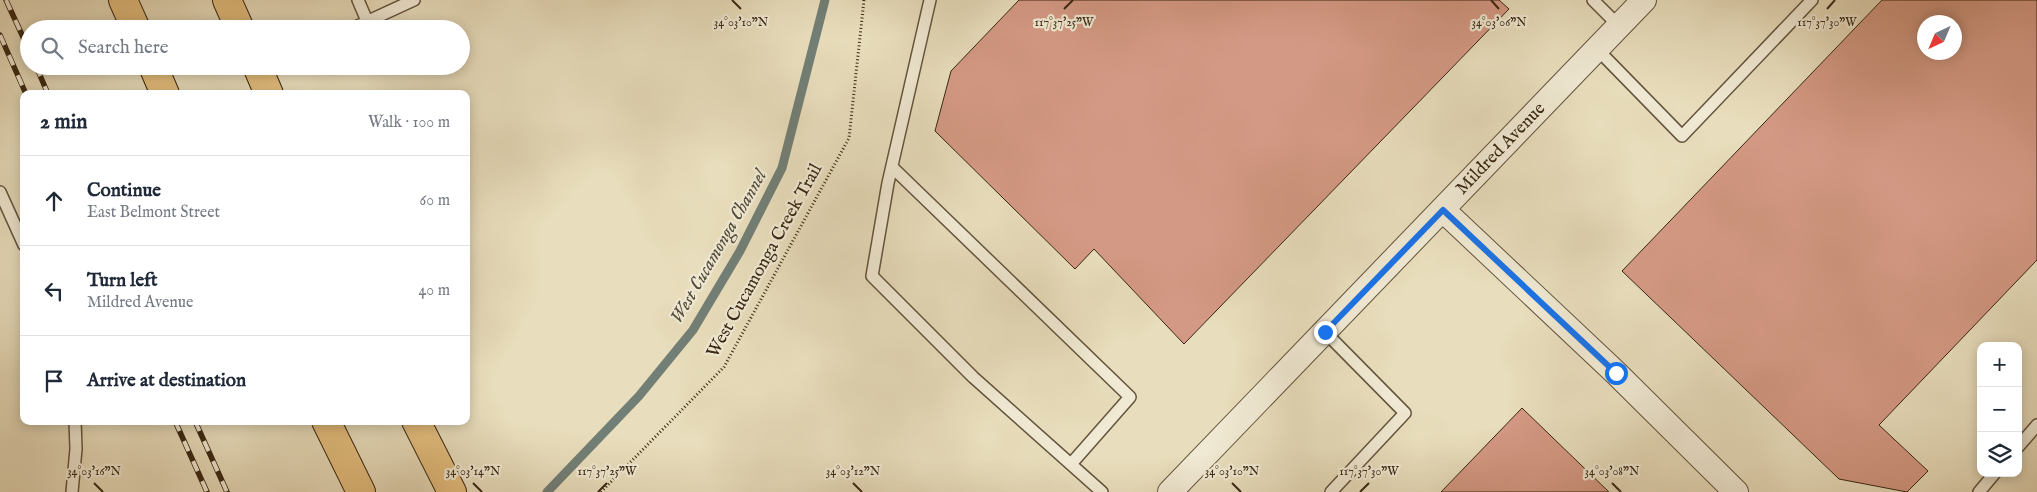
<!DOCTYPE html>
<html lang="en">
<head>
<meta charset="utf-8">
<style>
  :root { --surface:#fff; --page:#f2f2f3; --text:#1f2937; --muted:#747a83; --line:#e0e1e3 }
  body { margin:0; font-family:"IM FELL English",serif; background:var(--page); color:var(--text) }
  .controls { position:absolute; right:15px; bottom:15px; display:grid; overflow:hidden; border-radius:10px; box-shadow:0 2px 12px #0003 }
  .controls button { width:45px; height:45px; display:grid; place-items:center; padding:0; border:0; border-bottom:1px solid var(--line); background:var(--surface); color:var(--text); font:25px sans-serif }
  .compass { position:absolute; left:1917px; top:15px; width:45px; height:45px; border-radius:50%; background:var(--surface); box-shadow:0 2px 12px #0003; rotate:224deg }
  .stop { position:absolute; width:15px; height:15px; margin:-11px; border:4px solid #1a73e8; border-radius:50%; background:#fff }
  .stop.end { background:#1a73e8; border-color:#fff; box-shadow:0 1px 5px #0008 }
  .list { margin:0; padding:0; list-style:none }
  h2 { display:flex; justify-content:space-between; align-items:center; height:65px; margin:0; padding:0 20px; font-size:21px }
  h2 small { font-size:16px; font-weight:400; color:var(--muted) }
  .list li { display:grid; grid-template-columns:32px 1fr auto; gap:15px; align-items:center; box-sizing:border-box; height:90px; padding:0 20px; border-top:1px solid var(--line) }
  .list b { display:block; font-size:19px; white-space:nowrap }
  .list p { margin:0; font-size:16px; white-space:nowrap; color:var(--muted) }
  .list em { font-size:16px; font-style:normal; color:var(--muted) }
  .icon { flex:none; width:28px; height:28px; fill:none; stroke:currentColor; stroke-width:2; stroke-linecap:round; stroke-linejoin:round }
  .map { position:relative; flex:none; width:2037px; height:492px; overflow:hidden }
  .search { position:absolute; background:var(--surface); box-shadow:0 2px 12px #0003; left:20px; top:20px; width:450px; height:55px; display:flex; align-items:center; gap:12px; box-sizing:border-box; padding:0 18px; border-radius:28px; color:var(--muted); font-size:19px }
  .panel { position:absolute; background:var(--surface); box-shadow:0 2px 12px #0003; left:20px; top:90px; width:450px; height:335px; border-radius:10px }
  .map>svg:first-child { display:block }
</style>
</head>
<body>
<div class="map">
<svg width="2037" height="492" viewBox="0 0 2037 492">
  <rect width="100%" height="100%" fill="#e8ddbc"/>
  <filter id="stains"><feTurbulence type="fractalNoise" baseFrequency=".004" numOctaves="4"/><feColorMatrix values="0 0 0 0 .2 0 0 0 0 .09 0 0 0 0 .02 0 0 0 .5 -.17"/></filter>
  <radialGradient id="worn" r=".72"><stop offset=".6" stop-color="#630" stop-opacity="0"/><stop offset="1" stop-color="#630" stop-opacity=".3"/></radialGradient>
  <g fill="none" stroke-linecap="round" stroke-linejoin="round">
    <path stroke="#727f76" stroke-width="9" d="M547,492L639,396L693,330L740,251L782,168L825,0"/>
  </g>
  <path fill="#d49984" stroke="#382713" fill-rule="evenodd" d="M1019,0H1499L1509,9L1184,344L1094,249L1075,269L935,131L951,71Z
    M1882,0H2037V260L1879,425L1928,471L1907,492L1839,479L1622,271ZM1924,22H1954V52H1924Z
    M1522,408L1609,492H1441Z"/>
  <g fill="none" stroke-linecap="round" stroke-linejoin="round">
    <defs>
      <path id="lane" d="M358,0L367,21
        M930,0L888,183L872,276L973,377L1102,492
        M1593,0L1619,26
        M351,29L414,0
        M1597,49L1682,136L1812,0
        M892,167L1130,397L1071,464
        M0,192L24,245
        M1325,332L1405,413L1331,492
        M2018,447L2037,425
        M72,492L76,449L75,421
        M1979,492L1995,473"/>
      <path id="street" d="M1443,210L1616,373L1736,492
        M1170,492L1644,0"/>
      <path id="primary" d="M123,0L136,29
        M227,0L240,29
        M153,66L165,94
        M257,66L269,94
        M326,421L361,492
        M416,421L452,492"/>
    </defs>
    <use href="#lane" stroke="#64543d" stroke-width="14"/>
    <use href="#street" stroke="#64543d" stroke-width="26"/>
    <use href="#primary" stroke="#382713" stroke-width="30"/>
    <path stroke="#382713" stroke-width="3" stroke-dasharray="1 2.5" stroke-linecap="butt" d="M601,492L724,367L849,138L864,0"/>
    <use href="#lane" stroke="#f0e9d3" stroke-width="11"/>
    <use href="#street" stroke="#f0e9d3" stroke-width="24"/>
    <use href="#primary" stroke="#e4be7e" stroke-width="28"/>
    <defs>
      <path id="rail" d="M6,0L29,50
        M0,35L26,94
        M36,66L48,94
        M175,421L207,492
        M195,421L227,492"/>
    </defs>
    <use href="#rail" stroke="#382713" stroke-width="5.5"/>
    <use href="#rail" stroke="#f0e9d3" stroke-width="4" stroke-dasharray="11" stroke-linecap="butt"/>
  </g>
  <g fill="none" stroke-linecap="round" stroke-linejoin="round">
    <path stroke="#1a73e8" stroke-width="6" d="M1325,332L1443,210L1616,373"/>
  </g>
  <path fill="none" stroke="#382713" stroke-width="2" d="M732,0L741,9M1491,0L1499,9M1064,9L1073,0M1827,9L1835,0M94,483L103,492M473,483L482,492M853,483L862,492M1232,483L1241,492M1612,483L1621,492M598,492L607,483M1360,492L1369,483"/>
  <g text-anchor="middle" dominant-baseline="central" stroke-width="4.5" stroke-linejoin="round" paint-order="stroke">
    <g font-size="18" fill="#382713" stroke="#f0e9d3">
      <text transform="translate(1501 149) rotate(-46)">Mildred Avenue</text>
      <text transform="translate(765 261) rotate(-61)">West Cucamonga Creek Trail</text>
    </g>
    <g font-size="19" font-style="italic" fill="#504c3c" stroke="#f0e9d3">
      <text transform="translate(719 247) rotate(-60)">West Cucamonga Channel</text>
    </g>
  </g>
  <g font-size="12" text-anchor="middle" fill="#382713" stroke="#f0e9d3" stroke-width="4.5" stroke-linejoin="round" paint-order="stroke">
    <text x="741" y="26">34°03'10"N</text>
    <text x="1499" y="26">34°03'06"N</text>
    <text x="1827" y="26">117°37'30"W</text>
    <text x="1064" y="26">117°37'25"W</text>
    <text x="607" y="475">117°37'25"W</text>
    <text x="1369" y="475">117°37'30"W</text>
    <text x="94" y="475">34°03'16"N</text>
    <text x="473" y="475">34°03'14"N</text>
    <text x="853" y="475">34°03'12"N</text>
    <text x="1232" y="475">34°03'10"N</text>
    <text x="1612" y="475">34°03'08"N</text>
  </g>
  <rect width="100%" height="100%" filter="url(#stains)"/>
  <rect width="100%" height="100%" fill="url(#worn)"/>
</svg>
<div class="controls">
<button>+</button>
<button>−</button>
<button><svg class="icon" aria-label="layers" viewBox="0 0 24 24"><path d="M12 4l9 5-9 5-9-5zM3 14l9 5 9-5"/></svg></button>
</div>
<svg class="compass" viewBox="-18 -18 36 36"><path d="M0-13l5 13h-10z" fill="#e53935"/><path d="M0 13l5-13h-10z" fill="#747a83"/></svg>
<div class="stop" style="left:1616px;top:373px"></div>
<div class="stop end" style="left:1325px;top:332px"></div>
<div class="search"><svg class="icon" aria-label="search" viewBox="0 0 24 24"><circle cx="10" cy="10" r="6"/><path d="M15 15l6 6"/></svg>Search here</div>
<section class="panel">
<h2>2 min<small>Walk · 100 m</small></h2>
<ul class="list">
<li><svg class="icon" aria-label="ahead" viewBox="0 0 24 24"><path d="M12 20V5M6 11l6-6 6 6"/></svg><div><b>Continue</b><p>East Belmont Street</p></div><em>60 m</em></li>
<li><svg class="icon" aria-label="left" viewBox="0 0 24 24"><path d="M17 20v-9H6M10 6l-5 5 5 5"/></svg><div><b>Turn left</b><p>Mildred Avenue</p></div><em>40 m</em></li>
<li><svg class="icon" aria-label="arrive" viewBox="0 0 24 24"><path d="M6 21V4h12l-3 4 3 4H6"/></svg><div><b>Arrive at destination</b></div></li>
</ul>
</section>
</div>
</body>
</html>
